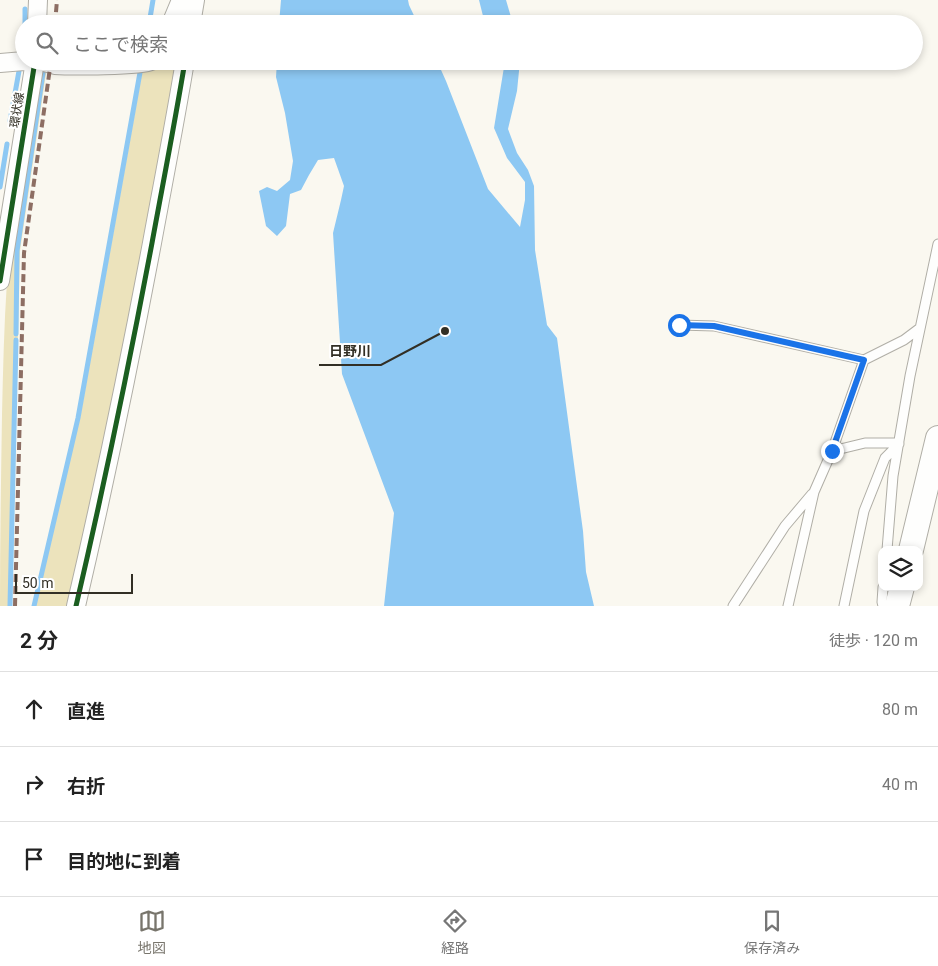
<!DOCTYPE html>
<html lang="ja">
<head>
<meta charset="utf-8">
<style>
  :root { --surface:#fff; --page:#f2f2f2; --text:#222; --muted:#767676; --line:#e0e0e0; --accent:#78756c }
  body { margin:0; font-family:Roboto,"Noto Sans JP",sans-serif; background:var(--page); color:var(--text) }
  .controls { position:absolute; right:15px; bottom:15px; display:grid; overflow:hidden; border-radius:10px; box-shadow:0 2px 8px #0003 }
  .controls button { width:45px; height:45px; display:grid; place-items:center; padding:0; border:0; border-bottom:1px solid var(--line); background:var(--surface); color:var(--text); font:25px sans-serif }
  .scale { position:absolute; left:15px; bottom:12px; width:118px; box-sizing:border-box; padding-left:5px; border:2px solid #322f25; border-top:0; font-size:14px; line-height:18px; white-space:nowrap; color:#322f25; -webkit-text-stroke:4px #fff; paint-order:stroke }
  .stop { position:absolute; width:15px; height:15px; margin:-11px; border:4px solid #1a73e8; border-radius:50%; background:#fff }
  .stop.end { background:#1a73e8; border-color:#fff; box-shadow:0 1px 5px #0008 }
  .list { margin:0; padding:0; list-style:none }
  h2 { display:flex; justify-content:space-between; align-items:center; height:65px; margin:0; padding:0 20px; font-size:21px }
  h2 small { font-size:16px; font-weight:400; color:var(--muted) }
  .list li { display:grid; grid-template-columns:32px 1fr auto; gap:15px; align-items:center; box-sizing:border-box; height:75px; padding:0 20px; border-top:1px solid var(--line) }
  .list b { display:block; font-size:19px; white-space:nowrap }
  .list em { font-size:16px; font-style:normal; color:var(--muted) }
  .icon { flex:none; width:28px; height:28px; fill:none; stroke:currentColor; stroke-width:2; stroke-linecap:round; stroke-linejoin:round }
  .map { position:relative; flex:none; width:938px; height:606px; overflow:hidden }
  .search { position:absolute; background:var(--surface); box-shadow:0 2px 8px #0003; left:15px; right:15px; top:15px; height:55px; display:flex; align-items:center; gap:12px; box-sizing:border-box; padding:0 18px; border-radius:28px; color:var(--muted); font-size:19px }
  .sheet { height:290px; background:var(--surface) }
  nav { display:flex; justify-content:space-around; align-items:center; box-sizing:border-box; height:70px; border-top:1px solid var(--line); background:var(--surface); font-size:14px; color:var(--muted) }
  nav a { display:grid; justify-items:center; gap:2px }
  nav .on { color:var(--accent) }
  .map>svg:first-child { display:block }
</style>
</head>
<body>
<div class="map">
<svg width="938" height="606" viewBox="0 0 938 606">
  <rect width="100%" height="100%" fill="#faf8f0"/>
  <path fill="#ece3bc" d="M155,61H178L142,259L69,606H33L80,418L143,67Z
    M47,67L20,251L12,606H0C0,542 1,478 2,415C3,370 4,325 7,281L39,72Z"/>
  <path fill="#8dc8f3" d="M281,0H408L409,5L418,24H279Z
    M479,0H506L513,24H485Z
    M277,61H437L446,81L488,189L520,227L525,200V182L507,158L494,128L505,61H520L517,91L508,129L517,153L528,170L534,186L535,250L547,325L557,338L583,531L586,572L594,606H384L394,513L342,374L333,233L341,200L344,186L334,158L318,160L309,175L301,190L290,194L286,226L277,236L266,226L259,191L267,187L277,191L290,180L293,161L285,113L276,77Z"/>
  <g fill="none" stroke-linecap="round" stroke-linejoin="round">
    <path stroke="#8dc8f3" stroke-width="5" d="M25,24V9
      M149,24L153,0
      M22,50L24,38
      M10,121L19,71
      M0,187L7,144
      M16,334L17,251L43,73
      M10,606L16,340
      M34,606L78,418L141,67"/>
    <defs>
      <path id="lane" d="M679,325L714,326L864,360L904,340L920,328
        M832,451L865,443H899
        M887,550L893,476L910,376L938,244
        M733,606L785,526L812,494
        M788,606L814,492L832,451L864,360
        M844,606L864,511L885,458L899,444
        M883,606L882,602L883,587"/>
      <path id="street" d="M37,24L38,0
        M171,24L181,0
        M191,24L195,0
        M40,61C45,62 50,64 55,65C69,66 141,66 151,61
        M0,63L24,61
        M0,281L35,61
        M76,606C104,486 129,365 152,243C163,183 175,122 185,61"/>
      <path id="secondary" d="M911,550L938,438
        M897,606L902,587"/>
    </defs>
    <use href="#lane" stroke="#b0aea6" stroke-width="11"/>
    <use href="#street" stroke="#b0aea6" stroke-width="20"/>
    <use href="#secondary" stroke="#b0aea6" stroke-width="26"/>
    <use href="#lane" stroke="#fefefd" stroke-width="9"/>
    <use href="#street" stroke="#fefefd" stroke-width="18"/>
    <use href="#secondary" stroke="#fefefd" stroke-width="24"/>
    <path stroke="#8d6e63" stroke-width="4" stroke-dasharray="8 4" stroke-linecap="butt" d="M55,24L57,0
      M15,606L24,253L51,61"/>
    <defs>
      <path id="cycleway" d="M0,281L35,61
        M76,606C104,486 129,365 152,243C163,183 175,122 185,61"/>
    </defs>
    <use href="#cycleway" stroke="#fff" stroke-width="8"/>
    <use href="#cycleway" stroke="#1b5e20" stroke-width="5"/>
  </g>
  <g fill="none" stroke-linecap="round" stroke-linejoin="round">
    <path stroke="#1a73e8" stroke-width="6" d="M679,325L714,326L864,360L832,451"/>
  </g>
  <g text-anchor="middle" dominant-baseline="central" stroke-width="4" stroke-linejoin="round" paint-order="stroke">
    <g font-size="12" fill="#322f25" stroke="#fff">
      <text transform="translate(17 110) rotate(-81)">環状線</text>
    </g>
  </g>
  <path fill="none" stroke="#322f25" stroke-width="2" d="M445 331L381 365H319"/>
  <circle fill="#322f25" stroke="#fff" stroke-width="2" cx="445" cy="331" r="5"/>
  <g font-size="14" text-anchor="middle" font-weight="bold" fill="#322f25" stroke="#fff" stroke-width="4" stroke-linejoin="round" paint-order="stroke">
    <text x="350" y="356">日野川</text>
  </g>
</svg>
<div class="controls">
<button><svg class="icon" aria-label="layers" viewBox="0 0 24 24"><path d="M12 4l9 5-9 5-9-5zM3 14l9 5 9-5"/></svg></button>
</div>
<div class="scale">50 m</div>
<div class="stop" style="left:679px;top:325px"></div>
<div class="stop end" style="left:832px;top:451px"></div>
<div class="search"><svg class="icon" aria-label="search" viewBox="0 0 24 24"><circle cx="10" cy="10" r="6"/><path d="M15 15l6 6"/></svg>ここで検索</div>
</div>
<section class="sheet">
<h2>2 分<small>徒歩 · 120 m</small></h2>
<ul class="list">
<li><svg class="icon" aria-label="ahead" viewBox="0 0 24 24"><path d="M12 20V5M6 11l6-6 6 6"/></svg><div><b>直進</b></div><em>80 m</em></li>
<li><svg class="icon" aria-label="right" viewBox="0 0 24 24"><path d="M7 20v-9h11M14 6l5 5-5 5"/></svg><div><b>右折</b></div><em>40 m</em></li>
<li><svg class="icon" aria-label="arrive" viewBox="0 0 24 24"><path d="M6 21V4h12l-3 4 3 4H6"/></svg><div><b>目的地に到着</b></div></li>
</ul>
</section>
<nav>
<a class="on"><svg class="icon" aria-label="map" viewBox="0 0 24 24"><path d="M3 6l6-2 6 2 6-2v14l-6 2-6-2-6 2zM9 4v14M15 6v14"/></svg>地図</a>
<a><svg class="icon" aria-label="directions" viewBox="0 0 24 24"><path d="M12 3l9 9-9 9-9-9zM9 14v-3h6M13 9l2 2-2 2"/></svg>経路</a>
<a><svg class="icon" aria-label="saved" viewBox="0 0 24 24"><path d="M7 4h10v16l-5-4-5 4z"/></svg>保存済み</a>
</nav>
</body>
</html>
